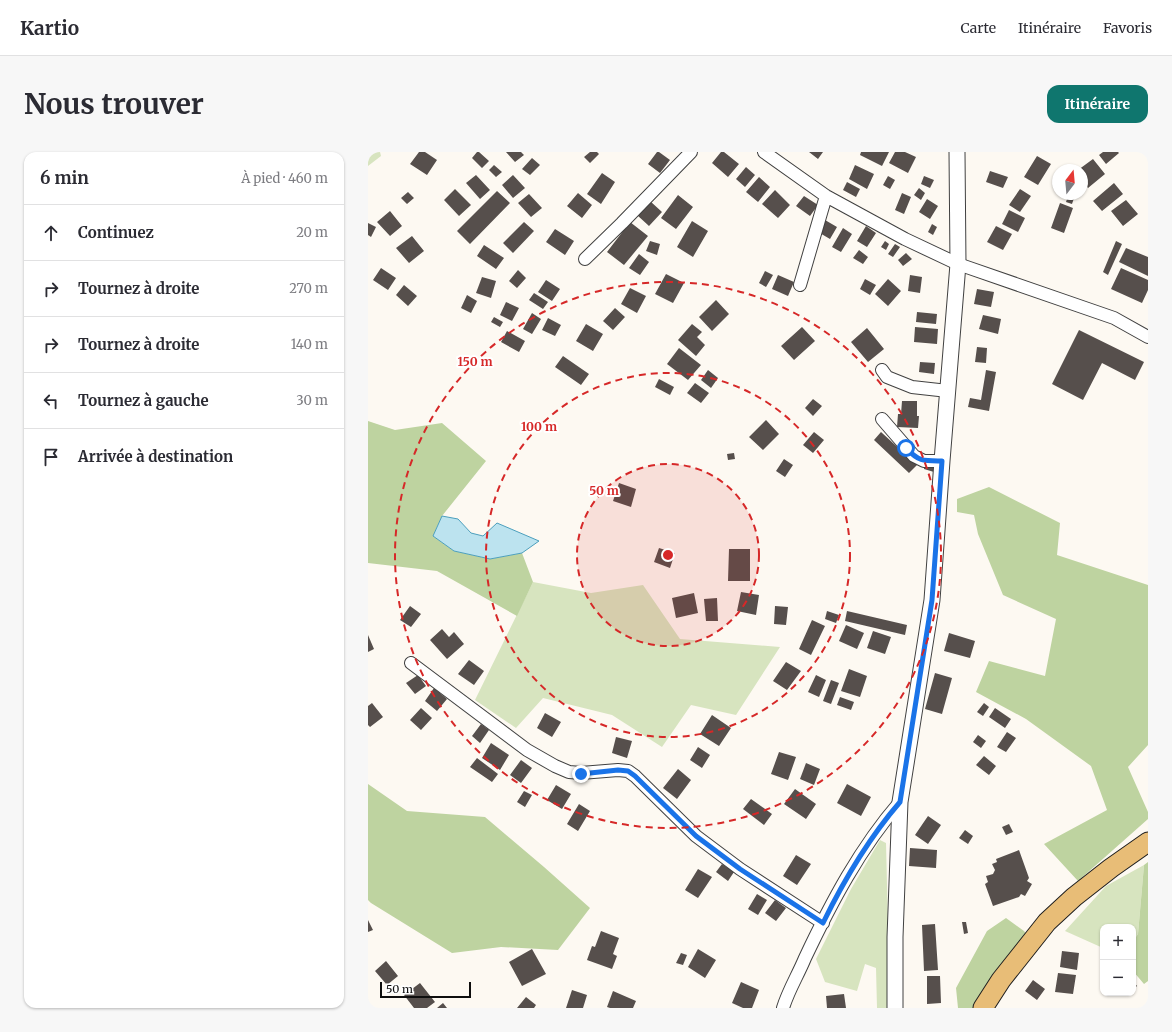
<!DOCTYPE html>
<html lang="fr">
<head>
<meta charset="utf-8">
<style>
  :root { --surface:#fff; --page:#f7f7f7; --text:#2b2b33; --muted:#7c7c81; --line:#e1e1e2; --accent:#0f766e }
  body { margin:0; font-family:Merriweather,serif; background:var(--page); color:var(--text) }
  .controls { position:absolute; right:12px; bottom:12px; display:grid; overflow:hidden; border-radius:8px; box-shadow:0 1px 3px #0004 }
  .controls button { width:36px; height:36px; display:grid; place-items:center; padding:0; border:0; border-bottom:1px solid var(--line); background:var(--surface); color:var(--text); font:20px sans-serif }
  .compass { position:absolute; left:684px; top:12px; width:36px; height:36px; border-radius:50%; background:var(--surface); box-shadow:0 1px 3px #0004; rotate:16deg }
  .scale { position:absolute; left:12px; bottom:10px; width:91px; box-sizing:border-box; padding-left:4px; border:2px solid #0e0e0e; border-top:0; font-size:11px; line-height:14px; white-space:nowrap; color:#0e0e0e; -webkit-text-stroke:3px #fff; paint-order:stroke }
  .stop { position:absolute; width:12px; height:12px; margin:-9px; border:3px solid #1a73e8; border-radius:50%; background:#fff }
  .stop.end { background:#1a73e8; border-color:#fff; box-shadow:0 1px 4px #0008 }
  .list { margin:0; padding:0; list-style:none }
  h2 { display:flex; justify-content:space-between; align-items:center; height:52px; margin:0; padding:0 16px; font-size:17px }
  h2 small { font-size:13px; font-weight:400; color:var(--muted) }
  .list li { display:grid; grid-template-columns:26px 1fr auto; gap:12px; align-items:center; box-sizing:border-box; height:56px; padding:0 16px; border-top:1px solid var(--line) }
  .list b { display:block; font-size:15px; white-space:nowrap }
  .list em { font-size:13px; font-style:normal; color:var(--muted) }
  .icon { flex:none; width:22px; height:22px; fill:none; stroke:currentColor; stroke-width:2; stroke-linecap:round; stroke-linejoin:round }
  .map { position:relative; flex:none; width:780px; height:856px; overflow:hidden; border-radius:12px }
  header { display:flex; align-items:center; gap:24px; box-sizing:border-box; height:56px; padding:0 20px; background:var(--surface); border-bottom:1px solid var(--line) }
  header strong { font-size:19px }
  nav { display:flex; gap:22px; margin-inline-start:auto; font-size:14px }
  .intro { display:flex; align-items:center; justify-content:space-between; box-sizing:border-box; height:96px; padding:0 24px }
  h1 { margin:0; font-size:28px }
  .button { padding:10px 18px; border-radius:12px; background:var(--accent); color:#fff; font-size:14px; font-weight:700 }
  main { display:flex; gap:24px; padding:0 24px }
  aside { flex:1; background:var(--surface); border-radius:12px; box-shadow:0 1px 3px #0004 }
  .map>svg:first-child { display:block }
</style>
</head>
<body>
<header>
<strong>Kartio</strong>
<nav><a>Carte</a><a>Itinéraire</a><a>Favoris</a></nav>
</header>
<div class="intro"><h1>Nous trouver</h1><a class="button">Itinéraire</a></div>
<main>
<aside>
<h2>6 min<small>À pied · 460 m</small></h2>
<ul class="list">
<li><svg class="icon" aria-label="ahead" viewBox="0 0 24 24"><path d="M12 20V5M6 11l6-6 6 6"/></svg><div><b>Continuez</b></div><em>20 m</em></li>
<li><svg class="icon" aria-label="right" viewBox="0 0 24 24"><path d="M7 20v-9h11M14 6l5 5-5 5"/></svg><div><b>Tournez à droite</b></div><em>270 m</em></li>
<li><svg class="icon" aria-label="right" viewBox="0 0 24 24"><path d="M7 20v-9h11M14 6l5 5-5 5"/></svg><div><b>Tournez à droite</b></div><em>140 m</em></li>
<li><svg class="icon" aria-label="left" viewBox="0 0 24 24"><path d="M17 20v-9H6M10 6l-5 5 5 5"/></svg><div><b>Tournez à gauche</b></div><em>30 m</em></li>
<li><svg class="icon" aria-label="arrive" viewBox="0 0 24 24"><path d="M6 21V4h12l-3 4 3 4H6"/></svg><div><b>Arrivée à destination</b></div></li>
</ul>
</aside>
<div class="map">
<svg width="780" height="856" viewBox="0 0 780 856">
  <rect width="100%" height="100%" fill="#fdf9f2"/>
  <path fill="#d7e4bf" d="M0,0H12L13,4L0,14Z
    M165,430L223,441L275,433L312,487L412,495L368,563L323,553L294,595L244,563L175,546L148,576L107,548Z
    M512,688L518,691L522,856H509L508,816L497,812L489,839L457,830L448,807L483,737Z
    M776,713L770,782L765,789V775H735V796L697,779L738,734Z"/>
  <path fill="#bed3a0" d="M0,269L27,278L74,271L118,309L74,364L65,384L86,399L122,407L154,401L165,430L149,464L69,419L0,411Z
    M621,335L692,371L689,403L780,433V593L760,615L780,660V667L710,729L676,692L739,658L723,614L658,567L608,540L621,509L677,524L688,467L635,443L610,382L606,363L589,360V347Z
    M0,632L39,659L117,665L176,715L222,756L190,798L133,795L84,801L3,751L0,748Z
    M780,710V829L776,832L765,819V789L770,782L776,713Z
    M638,766L656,779L660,784L612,856H590L588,836L619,779Z"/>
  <path fill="#bce3ef" stroke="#4c9fbd" d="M74,364L90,367L103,381L115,384L129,371L171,389L154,401L122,407L86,399L65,384Z"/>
  <path fill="#564f4c" d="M51,0H57L69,8L59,23L42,12Z
    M109,0H111L121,9L114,16L104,6Z
    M138,0H153L156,3L147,10Z
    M222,0H229L231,2L222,11L216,5Z
    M289,0H291L302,8L292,21L280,12Z
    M353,0H356L371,12L360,25L344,11Z
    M441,0H455L450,7Z
    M493,0H521L514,14L492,3Z
    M527,0H537L548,5L540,21L521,11Z
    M735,0H750L751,1L738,12L731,3Z
    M669,4L683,12L670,33L656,25Z
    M164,6L172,13L162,23L154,17Z
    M725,7L737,22L720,36L714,28V18H710Z
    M126,13L134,20L128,25L121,18Z
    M487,13L506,22L499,37L481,27Z
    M378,15L387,23L377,35L368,27Z
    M622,19L640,25L635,36L618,30Z
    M234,21L247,30L233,52L219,42Z
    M108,23L122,38L112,47L98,31Z
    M145,23L157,36L145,46L134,33Z
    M520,24L527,28L522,37L515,33Z
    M556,24L566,28L562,36L553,32Z
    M391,25L402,35L390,50L378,40Z
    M479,30L492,37L488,45L475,38Z
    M746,31L755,42L734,59L725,49Z
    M551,36L557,41L553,48L546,43Z
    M87,37L103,53L91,64L76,48Z
    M652,37L663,44L652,60L641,53Z
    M407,38L422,53L410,66L394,52Z
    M129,39L142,51L102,92L89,79Z
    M40,40L46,46L39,52L33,46Z
    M210,41L224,53L214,66L199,54Z
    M534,41L543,45L536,62L527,58Z
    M161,42L174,56L163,65L150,51Z
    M310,43L325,55L308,77L293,66Z
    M436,44L450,53L442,64L428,54Z
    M700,44L706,46L704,52L698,50Z
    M559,47L570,54L562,67L551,60Z
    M758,48L770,62L755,74L743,59Z
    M282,49L294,60L281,74L269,63Z
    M692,51L705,56L696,81L683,76Z
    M641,58L657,66L650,80L634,72Z
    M22,59L34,74L22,84L9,70Z
    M457,68L469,75L462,87L450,80Z
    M324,69L340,79L325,105L309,95Z
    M156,70L166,79L145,101L135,91Z
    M262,70L280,84L256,113L239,100Z
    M0,71L8,75L3,85L0,83Z
    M564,72L569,75L565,83L560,80Z
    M498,74L508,81L499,95L489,89Z
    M628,74L644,82L635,98L619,90Z
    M475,76L484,82L473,100L464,95Z
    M187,77L206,89L197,103L178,90Z
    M44,84L56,99L41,111L28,96Z
    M282,89L292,92L289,103L278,99Z
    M517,89L521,92L518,98L513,95Z
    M748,89L754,92L740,123L735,120Z
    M527,92L532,95L525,105L520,102Z
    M116,93L136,106L128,117L109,104Z
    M758,96L780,105V124L751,110Z
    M491,98L500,105L495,112L485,106Z
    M538,101L544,107L535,114L530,108Z
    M271,102L281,110L272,123L261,116Z
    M13,116L28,126L20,138L5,128Z
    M753,116L780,128V138L774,151L743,137Z
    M150,118L158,126L149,136L141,129Z
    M397,119L405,123L398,135L391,131Z
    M298,122L316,131L305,151L287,142Z
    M410,123L426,130L420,144L404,137Z
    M542,123L554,125L552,141L540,139Z
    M114,125L128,129L123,146L108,141Z
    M497,127L508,133L502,143L492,137Z
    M520,127L533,139L520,154L507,142Z
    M178,128L192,137L184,149L170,140Z
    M36,133L49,144L40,154L28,143Z
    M262,136L278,144L269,161L253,152Z
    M609,137L626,140L623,155L606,152Z
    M166,141L180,150L175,157L161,148Z
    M99,143L109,149L103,161L93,156Z
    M348,148L361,162L344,179L331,165Z
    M138,150L151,156L144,169L132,163Z
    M247,156L257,165L245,178L235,169Z
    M549,160L569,162L568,172L548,170Z
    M164,161L173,167L164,182L155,177Z
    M615,163L633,167L630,182L611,177Z
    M126,165L135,170L132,175L123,170Z
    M180,166L193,173L187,184L174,178Z
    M218,172L235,182L225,199L208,189Z
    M324,172L334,180L329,185L337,193L328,204L310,188Z
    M434,175L447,189L426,208L413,194Z
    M547,175L570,177L569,192L546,190Z
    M499,176L516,197L500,210L483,190Z
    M711,178L776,210L767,228L734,211L715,248L684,232Z
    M139,179L157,189L151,200L133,190Z
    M609,195L619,196L618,211L607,210Z
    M311,196L333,213L320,228L299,212Z
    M195,204L221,222L213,233L187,215Z
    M552,210L567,211L566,222L551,220Z
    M340,218L350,226L343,236L333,228Z
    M618,218L628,220L621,259L600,255L602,246L613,248Z
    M291,227L306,235L302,243L287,235Z
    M327,231L341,241L333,251L319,241Z
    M445,247L454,254L445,264L437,256Z
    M534,249H549V264H551L550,276L529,275L530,262H533Z
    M398,268L411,282L395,298L381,285Z
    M446,280L456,288L445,301L435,293Z
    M513,280L549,313L541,321L506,288Z
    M366,301L367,307L360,308L359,302Z
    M416,307L425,313L417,325L408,319Z
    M556,313L567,315L566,320L556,317Z
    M251,331L268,337L263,355L245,349Z
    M291,396L307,401L302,416L286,410Z
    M361,397H382V429H360Z
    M373,440L391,443L388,463L369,459Z
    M326,441L330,461L308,466L304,446Z
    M349,446L350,469H338L336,447Z
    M42,454L53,462L43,475L32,468Z
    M407,454L420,455L418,473L406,472Z
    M459,459L471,463L468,471L457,467Z
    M479,459L539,473L537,483L477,469Z
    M444,468L457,474L443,503L431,497Z
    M478,473L496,481L489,497L471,489Z
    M74,477L81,485L86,480L96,492L79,507L62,488Z
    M505,479L523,485L517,502L499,496Z
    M581,481L607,489L602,506L576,499Z
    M0,483L6,497L0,500Z
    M101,508L116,519L106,533L90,522Z
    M418,510L433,519L419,538L405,529Z
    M481,517L499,524L492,545L473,539Z
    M567,521L584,526L574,562L557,557Z
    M50,523L58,534L47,542L38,531Z
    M448,523L458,528L451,545L440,540Z
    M463,528L471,531L463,552L455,549Z
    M66,536L79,547L69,559L57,549Z
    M472,545L486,550L483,558L469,553Z
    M4,551L15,565L2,575L0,573V554Z
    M616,551L621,555L615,564L609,560Z
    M53,556L64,566L53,578L42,568Z
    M627,556L643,567L637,576L621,565Z
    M177,561L193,570L184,585L169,576Z
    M344,563L363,576L351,594L332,582Z
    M113,572L121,578L112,591L104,584Z
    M639,580L648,586L638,600L629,595Z
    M610,583L618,589L613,596L605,590Z
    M248,585L264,589L259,606L244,601Z
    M123,591L141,603L132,618L114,606Z
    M330,595L342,603L334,616L322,608Z
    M411,600L428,605L420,628L403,622Z
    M616,604L628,614L621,623L608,613Z
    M109,606L130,622L124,630L102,615Z
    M153,608L164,616L153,631L142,623Z
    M438,611L452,617L446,633L432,627Z
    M310,617L323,628L309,647L295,636Z
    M479,632L503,645L493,664L469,651Z
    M188,633L203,642L194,657L179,648Z
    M427,637L448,652L438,667L416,652Z
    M156,639L164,643L157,655L149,650Z
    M383,647L404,662L396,673L375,657Z
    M211,652L222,659L210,679L199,672Z
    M560,664L573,673L560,692L547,683Z
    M641,672L645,680L638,683L634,675Z
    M597,678L605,684L600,692L591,686Z
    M542,696L569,698L568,716L541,714Z
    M651,698L661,726L659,729L664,732L657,744L653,742L651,745L625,754L617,732L620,730L618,724L625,722L627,718L624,712L629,710L628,707Z
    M428,703L443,712L429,733L415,724Z
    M354,712L366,720L360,729L348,720Z
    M330,717L344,725L330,746L317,738Z
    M389,742L399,748L390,763L380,757Z
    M407,748L418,756L408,769L397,761Z
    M0,768L5,778L0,780Z
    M594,770H598L600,781L596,782Z
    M567,772L570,818L556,819L554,773Z
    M233,779L251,786L245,802L249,804L244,817L219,808L224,794L227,795Z
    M164,797L178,822L154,834L141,810Z
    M330,797L348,808L337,826L320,815Z
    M694,799L711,801L709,818L692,815Z
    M313,801L319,803L315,813L308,811Z
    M18,809L30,824L19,833L7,819Z
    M690,821L708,823L705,842L687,840Z
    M559,824H572L573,851L559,852Z
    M665,828L677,837L669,848L657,839Z
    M765,829L769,834L765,837Z
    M373,830L391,838L384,856H375L364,851Z
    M52,831L67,850L59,856H46L36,843Z
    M204,838L219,843L215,856H198Z
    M245,839L268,849L265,856H242L239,855Z
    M476,842L478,856H459L458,844Z
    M158,845L168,853L166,856H149Z
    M75,851L79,856H69Z"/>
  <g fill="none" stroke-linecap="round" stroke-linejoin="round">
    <defs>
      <path id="minor" d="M396,0L458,44L537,87L590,112L746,166L780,185
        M217,107L254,71L323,0
        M432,133L458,44
        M514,218L519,225L544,235L580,239
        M514,267L546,304L556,309H574
        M43,511L159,598L187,614L201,620L213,621L250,618L260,619L267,624L328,684L372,717L455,771
        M415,856C420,839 430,823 437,806C463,751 492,696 532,650"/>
      <path id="tertiary" d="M527,856V785L532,650L564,448L574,309L590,112L589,0"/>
      <path id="primary" d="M615,856L633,828L679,770L706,745L743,716L780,690"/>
    </defs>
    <use href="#minor" stroke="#414141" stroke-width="14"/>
    <use href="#tertiary" stroke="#414141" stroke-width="17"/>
    <use href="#primary" stroke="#1f1f1f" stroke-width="21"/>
    <use href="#minor" stroke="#fff" stroke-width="12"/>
    <use href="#tertiary" stroke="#fff" stroke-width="15"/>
    <use href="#primary" stroke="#e8bd77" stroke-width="19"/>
  </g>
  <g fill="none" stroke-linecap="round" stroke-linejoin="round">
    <path stroke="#1a73e8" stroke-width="5" d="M213,622L250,618L260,619L267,624L328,684L372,717L455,771C476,728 500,687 532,650L564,448L574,309C556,309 551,310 538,296"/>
  </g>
  <circle cx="300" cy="403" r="91" fill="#d62828" fill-opacity=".12"/>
  <g fill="none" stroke="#d62828" stroke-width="2" stroke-dasharray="7 5">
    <circle cx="300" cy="403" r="91"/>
    <circle cx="300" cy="403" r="182"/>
    <circle cx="300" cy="403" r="273"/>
  </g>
  <circle cx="300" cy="403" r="6" fill="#d62828" stroke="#fff" stroke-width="2"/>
  <g font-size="12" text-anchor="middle" font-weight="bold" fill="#d62828" stroke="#fff" stroke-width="4" stroke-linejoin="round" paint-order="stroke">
    <text x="107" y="214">150 m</text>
    <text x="171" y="279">100 m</text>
    <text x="236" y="343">50 m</text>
  </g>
</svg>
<div class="controls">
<button>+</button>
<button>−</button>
</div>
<svg class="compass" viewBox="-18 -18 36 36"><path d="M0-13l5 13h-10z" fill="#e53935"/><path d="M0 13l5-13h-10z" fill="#7c7c81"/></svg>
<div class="scale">50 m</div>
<div class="stop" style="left:538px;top:296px"></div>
<div class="stop end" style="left:213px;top:622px"></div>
</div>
</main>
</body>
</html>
